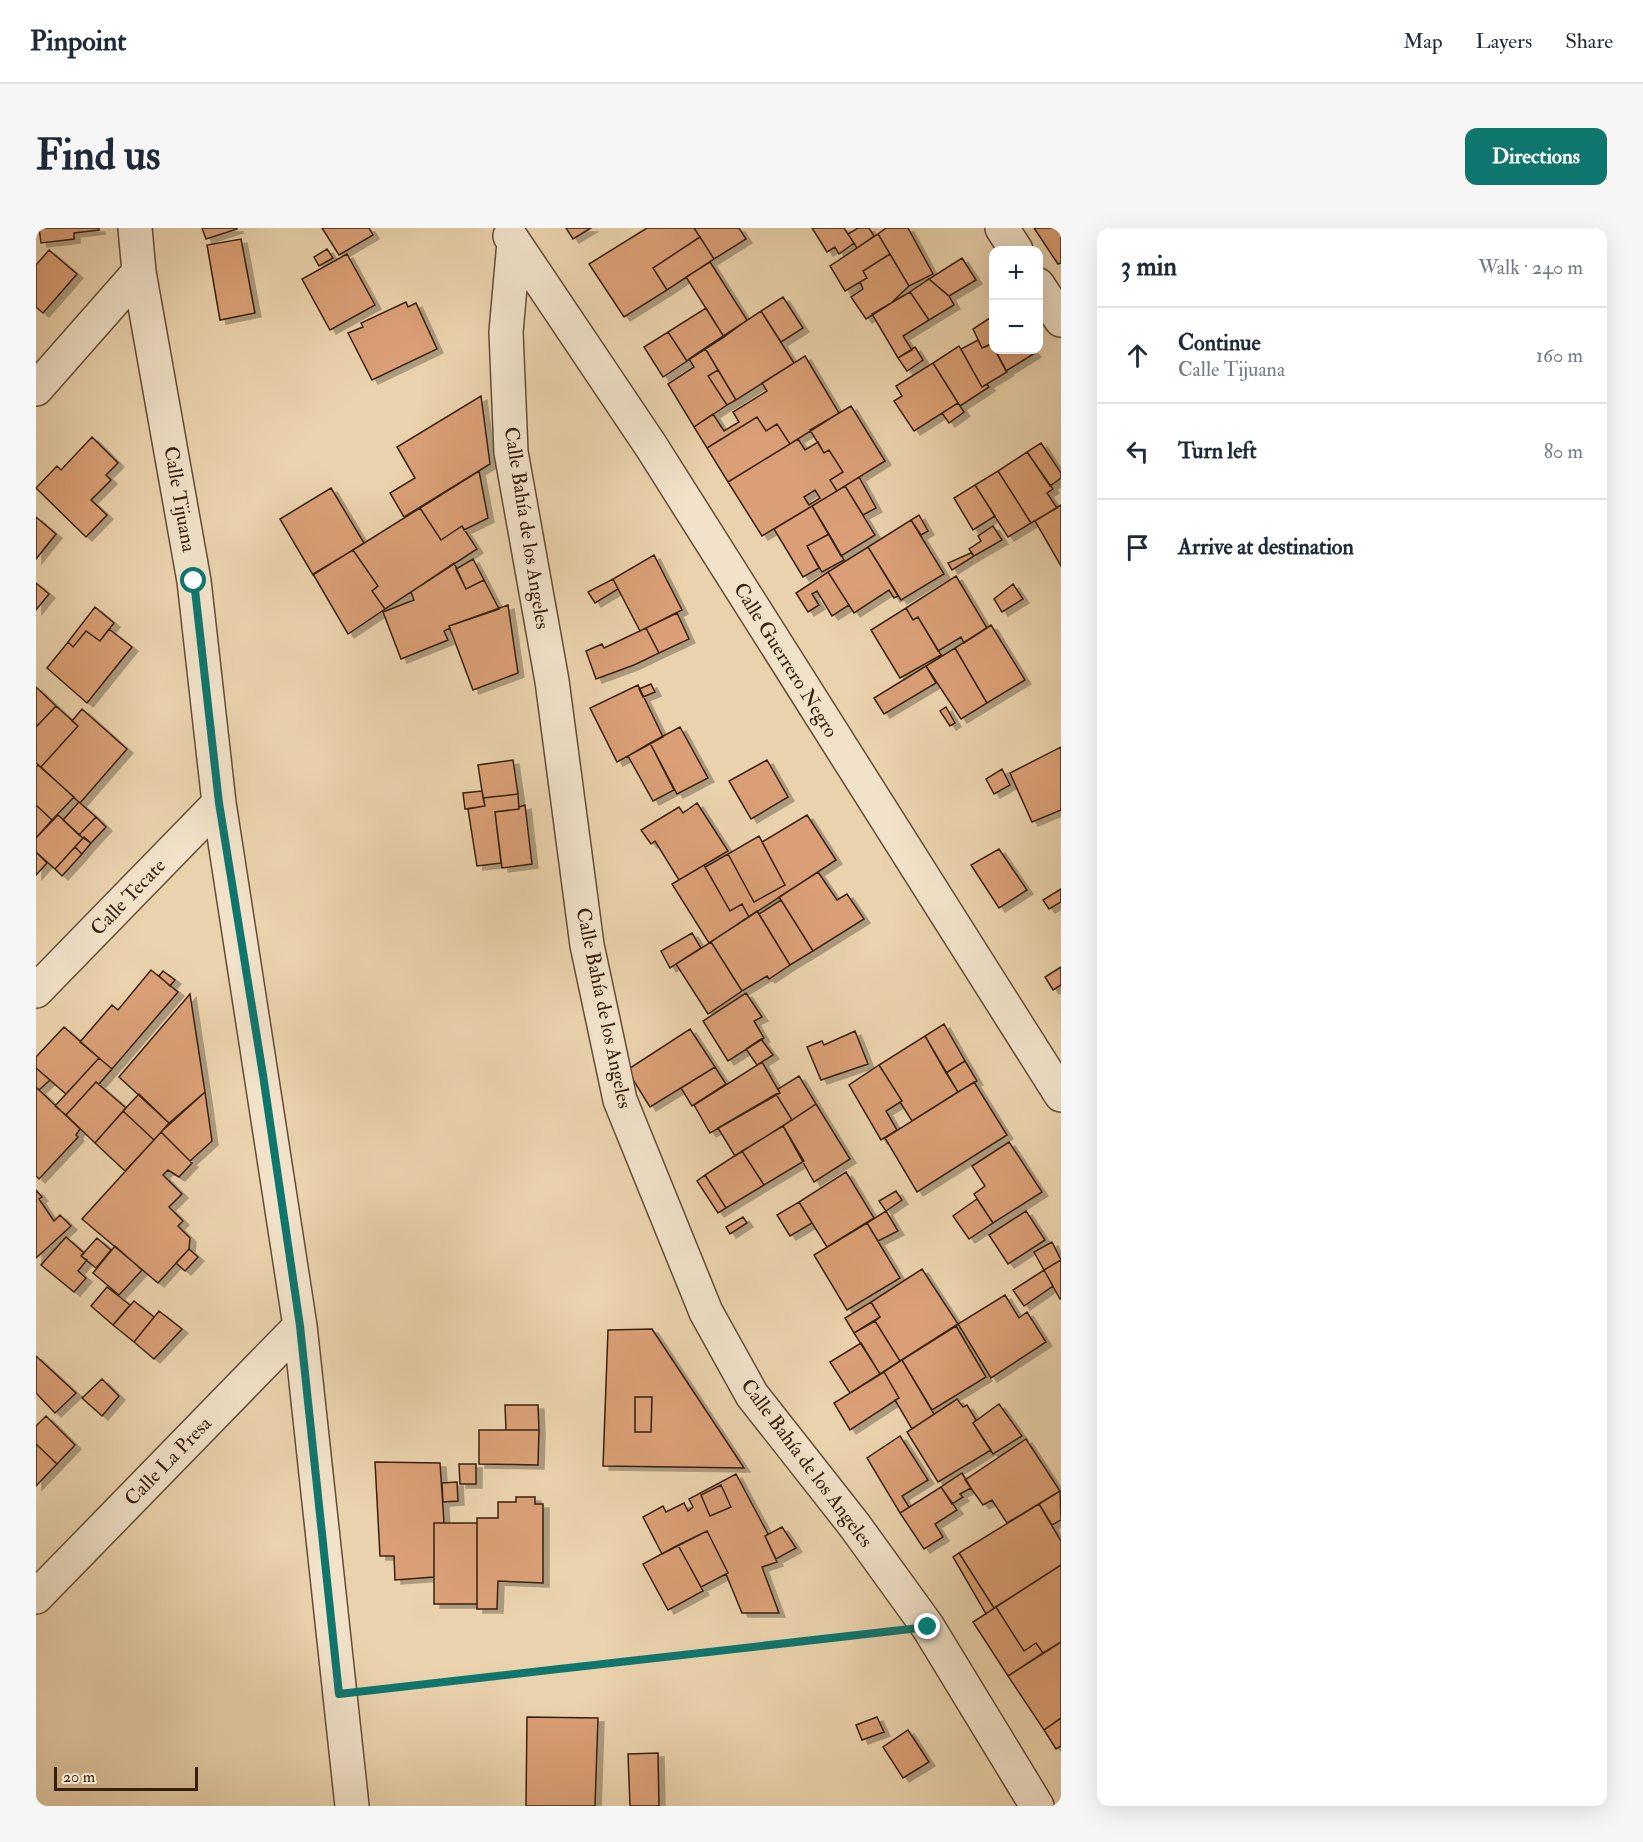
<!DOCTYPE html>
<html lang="en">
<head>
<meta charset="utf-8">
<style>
  :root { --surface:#fff; --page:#f6f6f7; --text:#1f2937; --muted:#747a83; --line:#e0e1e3; --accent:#0f766e }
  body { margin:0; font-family:"IM FELL Double Pica",serif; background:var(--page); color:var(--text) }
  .controls { position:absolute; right:18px; top:18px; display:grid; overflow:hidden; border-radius:12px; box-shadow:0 6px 24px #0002 }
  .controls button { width:54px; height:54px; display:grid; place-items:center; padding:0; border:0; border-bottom:2px solid var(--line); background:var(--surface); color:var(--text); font:30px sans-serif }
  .scale { position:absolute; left:18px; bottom:15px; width:144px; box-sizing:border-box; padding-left:6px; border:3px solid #39200e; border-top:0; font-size:16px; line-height:21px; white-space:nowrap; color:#39200e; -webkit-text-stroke:4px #f1e2c9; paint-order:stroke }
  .stop { position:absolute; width:18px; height:18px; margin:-14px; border:4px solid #0f766e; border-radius:50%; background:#fff }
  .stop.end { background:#0f766e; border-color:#fff; box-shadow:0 2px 6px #0008 }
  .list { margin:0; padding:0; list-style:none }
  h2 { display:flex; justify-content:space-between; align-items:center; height:78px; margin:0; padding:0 24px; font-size:26px }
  h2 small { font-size:20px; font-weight:400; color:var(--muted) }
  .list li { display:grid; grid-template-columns:39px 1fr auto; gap:18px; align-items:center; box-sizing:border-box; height:96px; padding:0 24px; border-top:2px solid var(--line) }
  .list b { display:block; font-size:22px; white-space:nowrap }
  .list p { margin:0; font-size:20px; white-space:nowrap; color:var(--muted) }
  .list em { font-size:20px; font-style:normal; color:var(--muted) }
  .icon { flex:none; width:33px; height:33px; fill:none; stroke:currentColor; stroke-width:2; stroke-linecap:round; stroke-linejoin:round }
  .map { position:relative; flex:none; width:1025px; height:1578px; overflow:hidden; border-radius:12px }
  header { display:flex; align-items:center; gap:36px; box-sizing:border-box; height:84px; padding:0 30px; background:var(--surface); border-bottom:2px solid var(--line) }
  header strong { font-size:28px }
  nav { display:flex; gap:33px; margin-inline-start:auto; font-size:21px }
  .intro { display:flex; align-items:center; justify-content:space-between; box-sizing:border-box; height:144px; padding:0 36px }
  h1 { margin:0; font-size:42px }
  .button { padding:15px 27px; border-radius:12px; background:var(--accent); color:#fff; font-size:21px; font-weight:700 }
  main { display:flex; gap:36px; padding:0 36px }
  aside { flex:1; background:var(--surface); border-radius:12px; box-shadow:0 6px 24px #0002 }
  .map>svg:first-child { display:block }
</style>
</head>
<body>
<header>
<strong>Pinpoint</strong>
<nav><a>Map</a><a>Layers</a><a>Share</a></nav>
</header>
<div class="intro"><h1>Find us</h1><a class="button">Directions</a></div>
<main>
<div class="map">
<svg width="1025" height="1578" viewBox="0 0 1025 1578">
  <defs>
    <filter id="shadow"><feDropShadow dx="6" dy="4" stdDeviation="0" flood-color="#0004"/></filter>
  </defs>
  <rect width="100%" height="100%" fill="#ead2ac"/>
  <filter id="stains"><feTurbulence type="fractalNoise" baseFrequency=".00333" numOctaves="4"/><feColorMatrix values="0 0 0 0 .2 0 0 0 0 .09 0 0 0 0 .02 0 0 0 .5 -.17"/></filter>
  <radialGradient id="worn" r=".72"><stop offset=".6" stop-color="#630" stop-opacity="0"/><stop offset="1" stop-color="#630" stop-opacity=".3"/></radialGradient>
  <path fill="#da9f76" stroke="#39200e" stroke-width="1.5" fill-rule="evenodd" filter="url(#shadow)" d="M3,0H63V2L38,5V11L5,15Z
    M166,0H201V1L170,11Z
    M286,0H333L337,7L303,27Z
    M530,0H555L537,11Z
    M611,0H658L664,9L617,40L631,62L588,89L553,36Z
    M658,0H703L710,11L678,31Z
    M776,0H808L818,15L803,26L799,19L791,24Z
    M822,0H833L838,8L821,20L812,6Z
    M850,0H872L897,46L873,58L842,6Z
    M998,0H1025V35L1022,36Z
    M842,6L854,26L827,43L831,50L809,63L794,38Z
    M664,9L678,31L631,62L617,40Z
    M205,11L219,85L184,92L171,17Z
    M291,21L297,30L283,38L278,29Z
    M13,22L41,46L7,85L0,79V37Z
    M311,26L339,77L294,102L266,51Z
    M854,26L873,58L854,76L830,91L815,69L827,61L824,54L831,50L827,43Z
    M926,30L940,52L913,68L893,51Z
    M674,34L711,92L688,109L650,49Z
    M893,51L913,68L918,77L893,92L874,64Z
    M874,64L893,92L867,108L876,122L862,130L836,86Z
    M747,69L767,100L745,114L725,83Z
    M370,74L372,79L380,75L401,121L336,152L312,105L327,99L325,95Z
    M670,80L688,109L651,133L632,104Z
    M725,83L758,135L700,172L669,120Z
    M957,88V115L946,120L937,101Z
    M632,104L651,133L627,149L608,119Z
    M942,112L946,120L956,116L971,144L946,159L925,121Z
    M923,118L946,159L951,156L953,159L924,178L897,135Z
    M879,119L887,132L871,143L862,130Z
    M669,120L682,142L672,148L691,177L658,199L632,156L658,139L653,131Z
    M959,122H996L999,125L970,143Z
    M769,128L803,185L754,216L741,196L730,203L721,189L671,220L658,199L677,186L688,203L703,194L697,184L731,163L726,155Z
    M897,135L922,175L878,203L858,173L866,168L860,158Z
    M682,142L700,172L691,177L672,148Z
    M445,168L454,236L368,289L354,265L379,250L361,219Z
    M922,175L928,184L913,195L906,185Z
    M815,178L849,233L801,263L794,252L807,244L793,222L788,225L774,202Z
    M721,189L730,203L741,196L754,216L692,254L671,220Z
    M56,209L82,235L70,247L75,252L55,272L71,287L50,309L0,260L21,238L25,242Z
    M762,211L769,222L782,214L788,225L793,222L807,244L794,252L801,263L726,308L692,254ZM779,262L784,270L773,277L768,269Z
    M1005,215L1025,245V250L1014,258L991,224Z
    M991,224L1017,261L1011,265L1021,280L995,295L962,243Z
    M443,243L452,290L428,302L426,298L405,312L384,280Z
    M962,243L995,295L972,309L939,257Z
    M823,249L840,280L827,287L809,258Z
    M939,257L959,288L937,302L918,270Z
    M809,258L839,307L805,328L776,278Z
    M295,260L328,315L277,347L244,291Z
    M1025,277V338L999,293Z
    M776,278L793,306L771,318L783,340L767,349L738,301Z
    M384,280L405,312L426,298L441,321L349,381L336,363L342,358L317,322Z
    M883,287L892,303L885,307L875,292Z
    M0,289L20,306L0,331Z
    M875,292L908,346L865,372L832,319Z
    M957,298L966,312L938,328L933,321L945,313L942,308Z
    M793,306L808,332L786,344L771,318Z
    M832,319L862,368L858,370L853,362L818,385L792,344Z
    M317,322L342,358L336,363L349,381L312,406L277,346Z
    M935,325L938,328L916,342L912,335Z
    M618,327L646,382L604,403L577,351Z
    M437,331L448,352L430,361L420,341Z
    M418,335L430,361L448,352L463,381L413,398L414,400L408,403L412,412L365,431L347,384L378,372L375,364Z
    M792,344L813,377L796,388L781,363L776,366L783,377L772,384L760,365Z
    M920,348L951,400L928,415L925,409L902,423L882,389L877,392L870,380Z
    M577,351L582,361L559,375L552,364Z
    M0,355L13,366L0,382Z
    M977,356L987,371L966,384L958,371Z
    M472,377L482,445L437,462L413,398Z
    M59,379L78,395L64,413L50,403L37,419L32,414Z
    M870,380L877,392L882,389L905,427L864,450L835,402Z
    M641,385L653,411L623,425L610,400Z
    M955,397L989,452L951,475L919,420Z
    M610,400L623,425L598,437L560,451L550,423L566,416L568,420Z
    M73,401L96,419L51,475L11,440L32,414L37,419L50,403L64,413Z
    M919,420L951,475L925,491L890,438Z
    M890,438L900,455L848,486L838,470Z
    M615,456L619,464L607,469L603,461Z
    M602,457L627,509L581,534L554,480Z
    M0,459L20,478L0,499Z
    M20,478L42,498L5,539L0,535V499Z
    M910,479L919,495L914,498L904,483Z
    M46,481L91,521L44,575L5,539L42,498L36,493Z
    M644,499L672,550L641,566L614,515Z
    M614,515L638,562L617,573L592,528Z
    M1025,519V582L996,594L974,545Z
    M477,532L482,566L447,570L442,537Z
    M731,532L752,569L715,591L693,553Z
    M2,537L38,569L16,592L0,577V539Z
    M966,541L974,557L958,566L950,551Z
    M446,563L449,578L429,581L427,565Z
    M482,566L483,581L459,584L465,635L441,638L432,581L449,578L447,570Z
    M43,574L60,589L43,607L27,592Z
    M661,575L692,623L643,652L619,613L615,616L605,602L643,579L647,585Z
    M0,577L16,592L0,610Z
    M489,577L496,636L466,640L459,584L483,581V579Z
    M22,587L47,610L19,641L0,624V610Z
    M771,587L800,632L713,689L706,676L694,683L669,639L692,626L718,674L749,657L726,614Z
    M60,589L70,599L55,615L43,607Z
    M723,608L749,657L718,674L692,626Z
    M48,609L55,615L46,626L39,619Z
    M39,619L46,626L26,648L19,641Z
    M963,621L991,662L963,680L935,637Z
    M0,624L11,635L0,647Z
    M668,637L694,683L706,676L713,689L673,715L636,656Z
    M782,644L801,672L811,666L828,691L777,723L743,669Z
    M1025,661V674L1013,681L1007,672Z
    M745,672L777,723L754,737L723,686Z
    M721,683L754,737L733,751L731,748L706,763L675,714Z
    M656,705L665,720L634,740L625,723Z
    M675,714L706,763L672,786L640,736Z
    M1025,739V757L1017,762L1009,749Z
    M115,742L142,764L76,841L44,814L76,777L82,782Z
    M127,743L139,752L134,758L123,748Z
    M710,765L726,789L718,793L728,810L692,833L667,793Z
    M154,766L169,864L133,895L83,849Z
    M908,796L929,833L910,845L889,808Z
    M28,799L63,830L30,866L0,840V829Z
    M654,801L679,839L614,879L591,842Z
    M819,803L832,836L785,852L771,819L786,813L788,817Z
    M889,808L922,864L876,893L864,874L866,873L843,837Z
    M725,811L737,827L721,837L710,821Z
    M63,830L76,841L63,856L60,854L30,887L19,878Z
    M929,833L941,853L922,864L910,845Z
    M726,834L744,865L674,905L658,877Z
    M843,837L866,873L850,883L861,902L845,912L813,857Z
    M679,839L690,856L656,878L645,860Z
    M0,840L14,852L3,862L0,859Z
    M763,848L780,876L756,892L740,866L744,865L742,861Z
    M60,854L90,880L59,915L30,887Z
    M938,854L971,907L881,964L849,910Z
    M0,859L44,901L40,907L42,909L3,951L0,948Z
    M169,864L176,913L154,933L125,904Z
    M103,866L133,895L118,912L87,883Z
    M740,866L756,892L699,928L682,900Z
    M780,876L814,931L778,954L747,898Z
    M87,883L118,912L89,943L59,915Z
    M747,898L768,933L728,957L706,923Z
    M125,904L156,935L143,949L132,942L127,947L146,966L133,979L147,993L142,998L154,1010L153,1021L122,1055L46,991Z
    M973,914L1006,964L957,995L938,966L949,958L936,938Z
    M706,923L728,957L690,980L669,947Z
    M810,944L838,990L791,1019L763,974Z
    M669,947L690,980L682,985L661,953Z
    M0,962L6,969L3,971L18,993L24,987L35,998L0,1030Z
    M860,963L866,972L850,983L843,973Z
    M941,971L957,995L933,1011L917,988Z
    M763,974L776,995L754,1008L741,987Z
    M850,983L862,1003L842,1013L831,995Z
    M990,983L1009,1012L972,1036L953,1007Z
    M707,989L711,995L694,1006L690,999Z
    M831,995L864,1050L811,1082L778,1027Z
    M30,1009L48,1025L45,1028L51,1032L42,1043L50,1050L38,1064L5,1037Z
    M61,1010L75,1022L60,1040L45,1028Z
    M1016,1014L1025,1032L1008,1042L998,1024Z
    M79,1018L106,1042L83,1067L57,1045Z
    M153,1021L162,1029L149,1043L140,1035Z
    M1025,1032V1071H1024L1008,1042Z
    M886,1041L922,1096L864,1133L839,1093L844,1089L835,1074Z
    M1008,1042L1017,1058L988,1078L977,1062Z
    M71,1059L94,1077L77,1097L55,1078Z
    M969,1067L983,1090L991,1084L1010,1114L955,1150L922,1096Z
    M98,1073L118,1089L98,1114L77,1097Z
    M835,1074L844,1089L818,1105L809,1090Z
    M123,1083L146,1101L118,1131L98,1114Z
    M839,1093L864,1133L844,1146L818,1105Z
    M920,1098L950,1149L896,1182L866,1132Z
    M616,1101L708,1240L567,1238L572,1102ZM599,1169H616L615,1204H599Z
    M825,1115L844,1146L814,1165L794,1134Z
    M0,1128L40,1165L19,1185L0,1165Z
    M866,1132L898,1186L876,1201L859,1172L863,1170L848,1144Z
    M848,1144L863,1170L814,1202L798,1175Z
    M66,1151L83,1168L66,1188L46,1170Z
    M599,1169H616L615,1204H599Z
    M921,1171L927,1179L931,1177L940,1192L937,1195L955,1222L902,1254L871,1204Z
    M963,1176L986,1208L957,1226L937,1195Z
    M469,1177H502L503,1202H470Z
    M10,1188L39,1217L21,1236L0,1216V1198Z
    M443,1202H503L502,1237L443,1236Z
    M864,1208L892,1252L866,1268L873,1279L864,1285L831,1230Z
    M990,1211L1024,1263L971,1295L956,1272L947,1277L929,1252Z
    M0,1216L21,1236L0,1258Z
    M339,1234L404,1235L408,1295H398V1349L359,1352L358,1328H344Z
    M423,1236H440V1256H424Z
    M926,1245L935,1260L924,1266L927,1269L916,1276L905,1259Z
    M700,1246L732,1306L729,1308L741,1334L726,1339L743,1385H706L690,1346L692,1345L671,1303L626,1326L607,1289L627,1278L630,1284L648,1275L652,1283L657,1279L653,1271ZM685,1257L695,1279L674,1288L665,1267Z
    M421,1254L422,1273L407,1274L406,1255Z
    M685,1257L695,1279L674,1288L665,1267Z
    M905,1259L921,1282L899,1296L907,1309L888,1321L864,1285Z
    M1024,1263L1025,1292L1016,1297L1003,1276Z
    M480,1269H499V1276H507V1355L462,1353L461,1381H441V1290H462V1274H480Z
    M1003,1276L1025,1313V1337L958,1380L923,1325Z
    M398,1295H441V1376H398Z
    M746,1299L760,1320L740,1331L729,1308Z
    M671,1303L692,1345L665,1359L642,1317Z
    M642,1317L667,1363L632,1382L607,1336Z
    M923,1325L958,1380L950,1386L917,1329Z
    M1025,1337V1414L1007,1425L1000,1415L988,1423L960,1379Z
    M960,1379L988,1423L1000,1415L1007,1425L972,1448L937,1394Z
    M1025,1414V1490L1008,1502L972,1448Z
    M491,1489L562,1490L559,1578H490Z
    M841,1489L848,1504L826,1512L820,1497Z
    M1025,1490V1518L1020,1521L1008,1502Z
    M872,1502L893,1534L867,1550L847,1519Z
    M622,1525L623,1578H594L592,1526Z"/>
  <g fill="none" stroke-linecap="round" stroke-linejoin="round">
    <defs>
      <path id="minor" d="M99,0L103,44L158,353L183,575L264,1098L316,1578
        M966,0L980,22
        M474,8L615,218L1025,867
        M478,14L470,104L475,224L516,453L551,717L584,872L670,1084L716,1167L819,1298L892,1399L1001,1578
        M1002,57L1025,92
        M0,161L103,44
        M0,763L183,575
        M0,1369L264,1098"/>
    </defs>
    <use href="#minor" stroke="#654c36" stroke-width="36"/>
    <path stroke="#39200e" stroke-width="4" stroke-dasharray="4.5 3" stroke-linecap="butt" d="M345,1461L844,1404"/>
    <use href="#minor" stroke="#f1e2c9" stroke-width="33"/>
  </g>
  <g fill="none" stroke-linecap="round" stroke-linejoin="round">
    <path stroke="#0f766e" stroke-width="8" d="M158,353L183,575L227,847L264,1098L303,1466L892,1399"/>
  </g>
  <g text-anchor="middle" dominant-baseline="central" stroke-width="4.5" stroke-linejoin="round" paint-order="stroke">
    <g font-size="20" fill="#39200e" stroke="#f1e2c9">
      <text transform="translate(144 271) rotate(80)">Calle Tijuana</text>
      <text transform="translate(491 300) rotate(81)">Calle Bahía de los Angeles</text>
      <text transform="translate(750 432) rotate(58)">Calle Guerrero Negro</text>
      <text transform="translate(92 669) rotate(-46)">Calle Tecate</text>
      <text transform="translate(568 780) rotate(78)">Calle Bahía de los Angeles</text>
      <text transform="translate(132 1233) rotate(-46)">Calle La Presa</text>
      <text transform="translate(771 1235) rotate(53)">Calle Bahía de los Angeles</text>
    </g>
  </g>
  <rect width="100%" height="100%" filter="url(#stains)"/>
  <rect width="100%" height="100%" fill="url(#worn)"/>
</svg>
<div class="controls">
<button>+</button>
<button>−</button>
</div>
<div class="scale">20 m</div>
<div class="stop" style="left:158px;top:353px"></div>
<div class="stop end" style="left:892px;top:1399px"></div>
</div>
<aside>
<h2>3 min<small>Walk · 240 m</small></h2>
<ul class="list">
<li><svg class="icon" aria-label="ahead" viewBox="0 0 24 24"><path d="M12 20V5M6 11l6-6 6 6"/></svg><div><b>Continue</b><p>Calle Tijuana</p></div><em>160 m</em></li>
<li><svg class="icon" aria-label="left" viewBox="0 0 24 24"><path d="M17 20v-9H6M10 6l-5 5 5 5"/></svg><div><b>Turn left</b></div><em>80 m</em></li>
<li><svg class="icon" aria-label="arrive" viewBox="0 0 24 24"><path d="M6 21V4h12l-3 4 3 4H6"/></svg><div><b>Arrive at destination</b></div></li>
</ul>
</aside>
</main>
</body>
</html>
